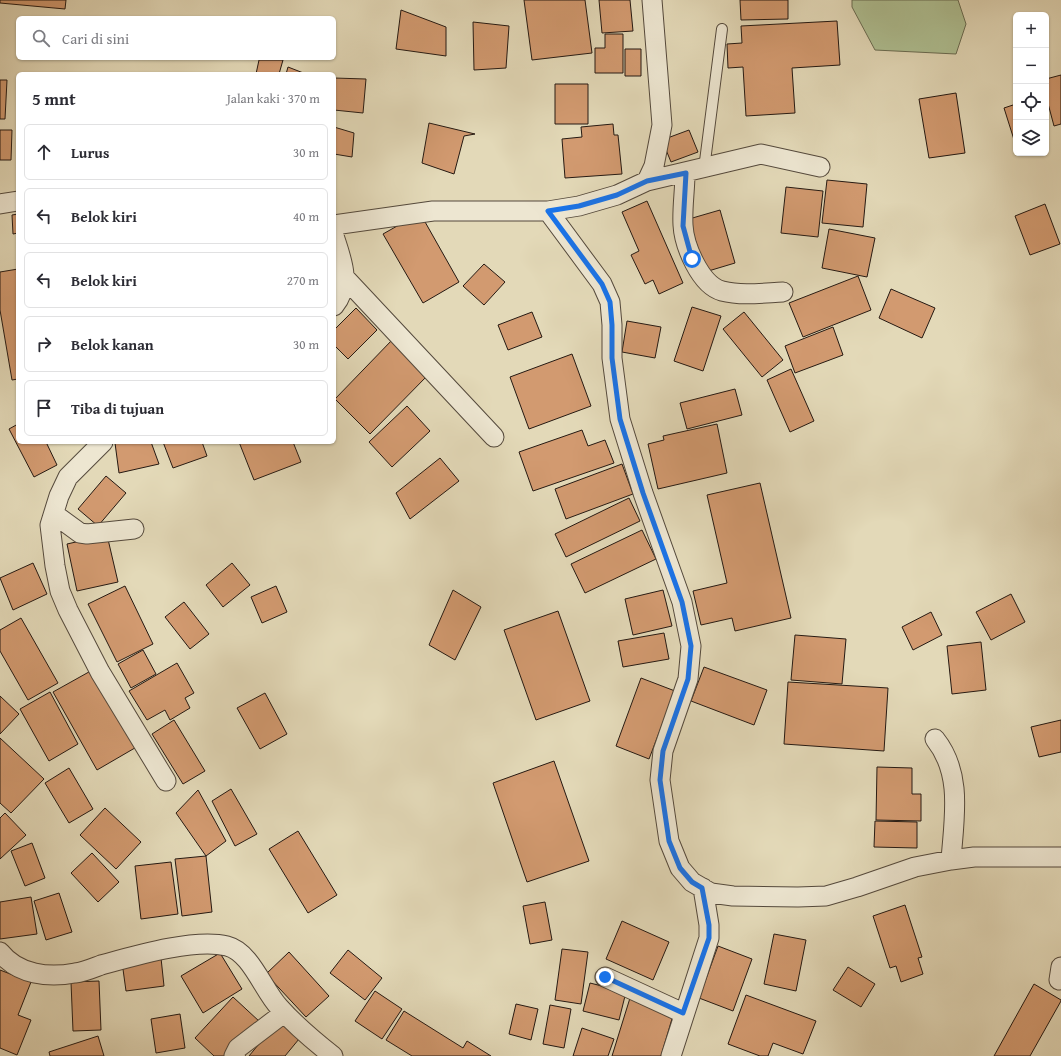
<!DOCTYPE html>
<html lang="id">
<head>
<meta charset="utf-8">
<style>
  :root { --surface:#fff; --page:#f2f2f3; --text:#2b2b33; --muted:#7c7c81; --line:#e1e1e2 }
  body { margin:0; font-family:"Gentium Book Plus",serif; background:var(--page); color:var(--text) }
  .controls { position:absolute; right:12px; top:12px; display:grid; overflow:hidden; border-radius:6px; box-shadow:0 1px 3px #0004 }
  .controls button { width:36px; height:36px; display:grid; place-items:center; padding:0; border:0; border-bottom:1px solid var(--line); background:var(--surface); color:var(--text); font:20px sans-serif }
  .stop { position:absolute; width:12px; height:12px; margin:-9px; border:3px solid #1a73e8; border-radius:50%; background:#fff }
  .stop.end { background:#1a73e8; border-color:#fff; box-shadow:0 1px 4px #0008 }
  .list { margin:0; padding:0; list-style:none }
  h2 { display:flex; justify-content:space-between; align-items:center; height:52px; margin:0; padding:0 16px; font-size:17px }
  h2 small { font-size:13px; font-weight:400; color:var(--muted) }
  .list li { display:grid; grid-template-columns:26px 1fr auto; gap:12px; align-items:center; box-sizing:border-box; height:56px; margin:0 8px 8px; padding:0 8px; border:1px solid var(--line); border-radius:6px }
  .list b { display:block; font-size:15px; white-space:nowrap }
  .list em { font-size:13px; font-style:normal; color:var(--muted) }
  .icon { flex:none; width:22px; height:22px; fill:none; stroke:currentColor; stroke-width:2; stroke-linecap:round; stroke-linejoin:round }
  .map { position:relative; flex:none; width:1061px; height:1056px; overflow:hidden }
  .search { position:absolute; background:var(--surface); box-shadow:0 1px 3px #0004; left:16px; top:16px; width:320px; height:44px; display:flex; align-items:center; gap:10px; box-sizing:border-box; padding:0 14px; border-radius:6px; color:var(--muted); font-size:15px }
  .panel { position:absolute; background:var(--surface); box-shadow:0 1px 3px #0004; left:16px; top:72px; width:320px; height:372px; border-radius:6px }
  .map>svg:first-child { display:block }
</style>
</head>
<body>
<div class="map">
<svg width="1061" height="1056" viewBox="0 0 1061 1056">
  <rect width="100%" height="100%" fill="#e3d9b8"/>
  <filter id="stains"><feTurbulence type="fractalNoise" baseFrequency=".005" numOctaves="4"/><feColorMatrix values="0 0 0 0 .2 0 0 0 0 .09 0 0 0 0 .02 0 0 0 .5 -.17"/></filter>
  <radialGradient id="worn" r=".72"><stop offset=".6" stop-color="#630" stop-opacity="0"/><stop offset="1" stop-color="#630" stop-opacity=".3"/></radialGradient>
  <path fill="#afc093" stroke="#6a6c52" d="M852,0H958L966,24L956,54L875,50L852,7Z"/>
  <path fill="#d29a70" stroke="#251912" d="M0,0H66L65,9L0,3Z
    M524,0H585L592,53L532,60Z
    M599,0H630L633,31L602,33Z
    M740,0H788V19L741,20Z
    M401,10L446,27V56L396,49Z
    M837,21L840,65L792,68L795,113L746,116L743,67L728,68L727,44L742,43L741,26Z
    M473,22L509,26L506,68L474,70Z
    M605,34H623V73H595V48H605Z
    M625,49H641V76H625Z
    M259,60H283L279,74H256Z
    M288,67L306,74H286Z
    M1061,75V124L1054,126L1046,96V79Z
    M334,78L366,79L363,113L334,110Z
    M0,80H7L5,119H0Z
    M555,84H588V124H555Z
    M956,93L965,153L929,158L919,99Z
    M1016,104V146L1004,108Z
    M429,123L475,134L464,136L454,174L422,163Z
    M613,124L614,135H618L622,174L565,178L562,139L582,137L581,127Z
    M334,127L354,133L352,157L334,154Z
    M0,130H12L11,160H0Z
    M689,130L698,152L671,162L662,140Z
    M827,180L867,184L863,227L822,223Z
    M786,187L823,191L818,237L781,233Z
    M647,201L683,283L659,294L653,280L645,284L631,255L639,251L622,212Z
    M1045,204L1060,244L1030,255L1015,216Z
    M720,210L735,263L705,272L689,219Z
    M420,213L459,282L423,303L383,234Z
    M18,214V233L13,234L12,215Z
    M829,229L875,238L867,277L822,268Z
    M484,264L505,282L484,305L463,286Z
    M18,269V379L12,380L0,310V272Z
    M858,276L871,310L803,337L789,303Z
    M891,289L935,308L922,338L879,318Z
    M692,307L721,316L703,371L674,361Z
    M356,308L377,330L348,359L334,345V330Z
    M532,312L542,337L508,350L498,325Z
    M744,312L783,360L762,377L723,329Z
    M627,321L661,327L655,358L622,352Z
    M833,327L843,355L795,373L785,346Z
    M393,339L428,375L370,434L335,399Z
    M572,354L591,406L529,429L510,377Z
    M791,369L814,421L790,432L767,380Z
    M735,389L742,415L687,429L680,403Z
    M407,406L430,431L392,467L369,442Z
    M18,424V442H46L57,465L34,477L9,429Z
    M717,424L727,473L658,489L648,444L664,440L663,436Z
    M582,430L588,446L605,440L614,463L533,491L519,452Z
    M117,442H151L159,464L119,473L115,443Z
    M163,442H202L207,456L173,468Z
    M239,442H293L301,462L254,480Z
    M440,458L459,481L410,519L396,493Z
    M622,464L633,494L566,519L555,489Z
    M106,476L126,493L98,526L78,509Z
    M760,483L791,618L735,631L732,618L701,625L693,591L727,583L707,495Z
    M629,498L640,521L566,557L555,534Z
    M642,530L656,559L585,593L571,564Z
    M107,535L118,582L77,591L67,544Z
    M33,563L47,594L13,610L0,578Z
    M232,563L250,585L223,607L206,585Z
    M125,586L153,644L117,662L88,604Z
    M276,586L287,612L262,623L251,597Z
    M453,590L481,607L455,660L429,645Z
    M663,590L672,626L633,635L625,599Z
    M1011,594L1025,622L991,640L976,612Z
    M184,602L209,634L190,649L165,617Z
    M558,611L590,701L536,720L504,630Z
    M931,612L942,635L913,650L902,627Z
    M21,618L58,683L28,700L0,651V630Z
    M664,633L669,659L623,667L618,641Z
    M795,635L846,639L842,684L791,680Z
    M981,642L986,690L952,694L947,646Z
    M143,650L156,674L131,688L118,664Z
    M177,663L194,693L185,698L190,708L170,720L165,710L147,720L129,691Z
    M704,667L767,690L754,725L691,701Z
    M96,668L140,745L97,770L53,692Z
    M641,678L675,691L649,759L616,746Z
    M788,682L888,688L884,751L784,744Z
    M50,692L78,744L49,761L20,709Z
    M265,693L287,734L260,749L237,708Z
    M0,696L19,714L0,734Z
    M174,720L205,771L183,784L152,734Z
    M1061,720V752L1039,757L1031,727Z
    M0,738L44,779L11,813L0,803Z
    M554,761L589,861L527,882L493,783Z
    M877,767L912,768V794H921V821L876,820Z
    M69,768L93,809L69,823L45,783Z
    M231,789L257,834L235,846L212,801Z
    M198,790L226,841L206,856L176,813Z
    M105,808L141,842L116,869L80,835Z
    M5,813L26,835L0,859V818Z
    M875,821L917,822V848L874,847Z
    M298,831L337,895L308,913L269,849Z
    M32,843L45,878L25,886L11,851Z
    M92,853L119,882L98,902L71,873Z
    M206,856L212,912L182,916L175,859Z
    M171,862L178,914L141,919L135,866Z
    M59,893L72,932L46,940L34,901Z
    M31,897L37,934L0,939V902Z
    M545,902L552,940L530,944L523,906Z
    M905,905L922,957L918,958L923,974L901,982L896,966L890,968L873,916Z
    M622,921L669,942L653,980L606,959Z
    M774,934L806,940L796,991L764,984Z
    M718,946L752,959L733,1011L699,998Z
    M562,949L588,952L581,1004L555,1000Z
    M348,950L382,978L365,1000L330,973Z
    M289,952L329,996L306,1017L266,974Z
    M220,953L242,989L203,1013L181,976Z
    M161,958L164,986L126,991L122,962Z
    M848,967L875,984L861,1007L833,990Z
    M0,970L31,982L18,1015L31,1020L17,1055L0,1048Z
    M99,981L101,1030L73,1031L71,982Z
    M590,983L626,992L619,1020L583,1011Z
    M1034,984L1061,1000V1001L1030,1056H994Z
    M375,991L402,1009L382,1039L355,1021Z
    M746,995L816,1021L803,1054L773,1043L768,1056H760L728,1044Z
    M233,997L260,1022L229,1056H214L195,1038Z
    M630,998L674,1012L661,1056H612Z
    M516,1004L538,1009L531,1040L509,1034Z
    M550,1005L571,1009L564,1048L543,1044Z
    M404,1011L463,1048L467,1041L491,1056H412L386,1040Z
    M180,1014L185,1048L156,1053L151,1019Z
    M278,1021L299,1039L285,1056H249Z
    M582,1028L614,1039L608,1056H573Z
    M98,1036L104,1056H50L49,1052Z"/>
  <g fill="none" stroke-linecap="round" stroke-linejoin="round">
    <defs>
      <path id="service" d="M704,169L722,29"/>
      <path id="minor" d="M685,173C685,190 682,208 683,225C684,245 700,285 722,291C742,296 763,293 783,292
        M647,181L761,154L820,167
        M0,204L18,201
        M548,211L602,284L610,302L612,325V358L620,419L643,493L682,602L691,646L688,679L663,751L660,780L669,841L680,868L692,882L711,893L733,896L798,897L826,896L857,887L915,867L951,860L974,857H1061
        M334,225L433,211H548L579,206L617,195L647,181L654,166L662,125L652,0
        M334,236C342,261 352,283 334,306
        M346,279L494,437
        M103,442L68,477L59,496L50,525L55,566L60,591L68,610L100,672L166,781
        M54,514L80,533L87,534L134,529
        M935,739C963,774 954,818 951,860
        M0,952C18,975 49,978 75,973C84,972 93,968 101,965C134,956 194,938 227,946C251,952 263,990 279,1007C295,1025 314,1041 333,1056
        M605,977L683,1013
        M1059,980L1061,967
        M234,1056L238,1048L284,1013
        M671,1056L709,938V925L703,888"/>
    </defs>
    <use href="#service" stroke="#54493c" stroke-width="12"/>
    <use href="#minor" stroke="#54493c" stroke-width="21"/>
    <use href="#service" stroke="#ede6d1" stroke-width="10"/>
    <use href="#minor" stroke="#ede6d1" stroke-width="19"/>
  </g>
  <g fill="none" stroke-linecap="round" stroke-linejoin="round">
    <path stroke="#1a73e8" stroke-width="5" d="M605,977L683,1013L709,938V925L702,888L692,882L680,868L669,841L660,780L663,751L688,679L691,646L682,602L643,493L620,419L612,358V325L610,302L602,284L548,211L579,206L617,195L647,181L686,173L683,226L692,259"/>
  </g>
  <rect width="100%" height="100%" filter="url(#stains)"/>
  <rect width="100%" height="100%" fill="url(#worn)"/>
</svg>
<div class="controls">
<button>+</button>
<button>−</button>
<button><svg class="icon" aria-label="locate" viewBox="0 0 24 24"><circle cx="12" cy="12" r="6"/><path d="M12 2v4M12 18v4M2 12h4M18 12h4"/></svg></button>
<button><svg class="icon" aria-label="layers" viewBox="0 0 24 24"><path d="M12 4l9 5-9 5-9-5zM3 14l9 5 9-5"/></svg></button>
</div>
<div class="stop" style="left:692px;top:259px"></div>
<div class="stop end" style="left:605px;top:977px"></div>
<div class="search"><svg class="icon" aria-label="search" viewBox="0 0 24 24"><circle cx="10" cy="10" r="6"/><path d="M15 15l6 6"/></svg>Cari di sini</div>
<section class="panel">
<h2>5 mnt<small>Jalan kaki · 370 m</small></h2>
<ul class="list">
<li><svg class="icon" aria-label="ahead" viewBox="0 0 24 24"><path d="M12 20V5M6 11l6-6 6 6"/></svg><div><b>Lurus</b></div><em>30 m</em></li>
<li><svg class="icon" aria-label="left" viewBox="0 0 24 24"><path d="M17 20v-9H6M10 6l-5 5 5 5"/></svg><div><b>Belok kiri</b></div><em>40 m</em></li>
<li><svg class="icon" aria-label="left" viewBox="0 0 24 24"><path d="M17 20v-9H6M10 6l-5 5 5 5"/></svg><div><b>Belok kiri</b></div><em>270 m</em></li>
<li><svg class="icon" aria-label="right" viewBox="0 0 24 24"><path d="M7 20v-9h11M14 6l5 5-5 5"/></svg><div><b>Belok kanan</b></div><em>30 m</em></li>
<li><svg class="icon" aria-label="arrive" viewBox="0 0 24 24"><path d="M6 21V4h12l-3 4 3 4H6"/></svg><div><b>Tiba di tujuan</b></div></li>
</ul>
</section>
</div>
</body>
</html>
